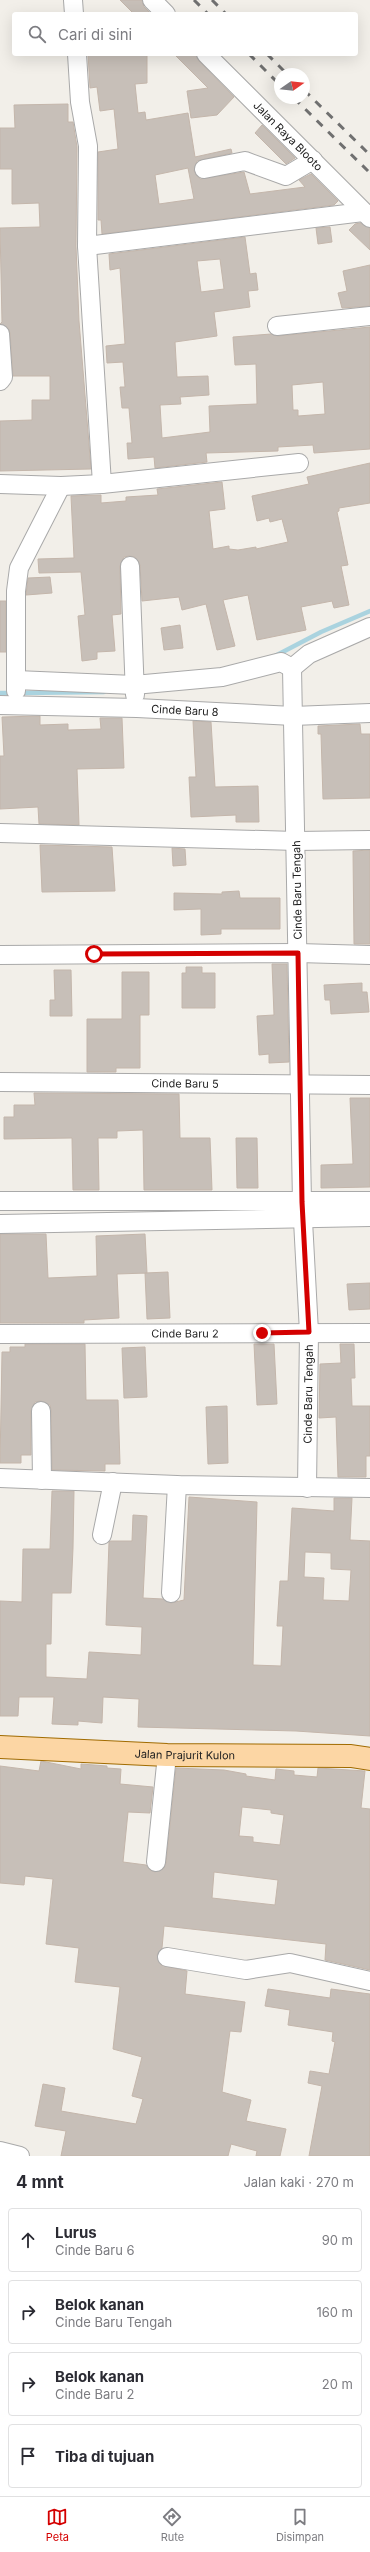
<!DOCTYPE html>
<html lang="id">
<head>
<meta charset="utf-8">
<style>
  :root { --surface:#fff; --page:#f2f2f3; --text:#2b2b33; --muted:#7c7c81; --line:#e1e1e2; --accent:#d40000 }
  body { margin:0; font-family:Inter,sans-serif; background:var(--page); color:var(--text) }
  .compass { position:absolute; left:274px; top:68px; width:36px; height:36px; border-radius:50%; background:var(--surface); box-shadow:0 4px 16px #0002; rotate:76deg }
  .stop { position:absolute; width:12px; height:12px; margin:-9px; border:3px solid #d40000; border-radius:50%; background:#fff }
  .stop.end { background:#d40000; border-color:#fff; box-shadow:0 1px 4px #0008 }
  .list { margin:0; padding:0; list-style:none }
  h2 { display:flex; justify-content:space-between; align-items:center; height:52px; margin:0; padding:0 16px; font-size:17px }
  h2 small { font-size:13px; font-weight:400; color:var(--muted) }
  .list li { display:grid; grid-template-columns:26px 1fr auto; gap:12px; align-items:center; box-sizing:border-box; height:64px; margin:0 8px 8px; padding:0 8px; border:1px solid var(--line); border-radius:4px }
  .list b { display:block; font-size:15px; white-space:nowrap }
  .list p { margin:0; font-size:13px; white-space:nowrap; color:var(--muted) }
  .list em { font-size:13px; font-style:normal; color:var(--muted) }
  .icon { flex:none; width:22px; height:22px; fill:none; stroke:currentColor; stroke-width:2; stroke-linecap:round; stroke-linejoin:round }
  .map { position:relative; flex:none; width:370px; height:2156px; overflow:hidden }
  .search { position:absolute; background:var(--surface); box-shadow:0 4px 16px #0002; left:12px; right:12px; top:12px; height:44px; display:flex; align-items:center; gap:10px; box-sizing:border-box; padding:0 14px; border-radius:4px; color:var(--muted); font-size:15px }
  .sheet { height:340px; background:var(--surface) }
  nav { display:flex; justify-content:space-around; align-items:center; box-sizing:border-box; height:56px; border-top:1px solid var(--line); background:var(--surface); font-size:11px; color:var(--muted) }
  nav a { display:grid; justify-items:center; gap:2px }
  nav .on { color:var(--accent) }
  .map>svg:first-child { display:block }
</style>
</head>
<body>
<div class="map">
<svg width="370" height="2156" viewBox="0 0 370 2156">
  <rect width="100%" height="100%" fill="#f2efe9"/>
  <g fill="none" stroke-linecap="round" stroke-linejoin="round">
    <path stroke="#aad3df" stroke-width="4.5" d="M275,656L321,632L370,611
      M0,693H12
      M20,693L104,692"/>
  </g>
  <path fill="#c7bfb8" stroke="#c4b6ab" fill-rule="evenodd" d="M120,0H142L144,7L151,14H134Z
    M88,54H147V83L135,84L138,113L145,112L146,120L188,113L195,157L231,149L232,153L197,161L194,171L200,179L244,172L250,194L305,187L299,180L311,174L338,201L334,205L102,234L101,220H98V152L118,149L114,109L100,111L97,87L90,88ZM188,168L194,199L159,204L155,175Z
    M174,54H196L199,61L234,97L217,115L191,118L187,91L208,88Z
    M68,104V122H73L77,147L76,246L79,321L91,469L0,471V421L32,420V400H50V376H13L10,333L8,328L0,324L2,322L0,228L40,227L39,203L12,204V169H0V128H15L14,105Z
    M262,125L295,158L286,164L255,133Z
    M360,223L370,228V250L349,230L355,224Z
    M330,227L332,242L318,244L316,228Z
    M245,237L250,274L256,273L258,290L248,291L250,307L214,312L217,336L175,342L177,377L208,376L209,395L180,397L181,404L160,405L162,438L210,432L209,406L257,404L256,364L235,365L233,337L271,334L278,336L370,327V449L314,453L313,445L278,447V451L206,453L207,462L155,468L154,457L128,459L127,443H132L129,408H122L120,387H125L123,362L107,363L106,346L125,344L120,268L110,270L109,254ZM220,259L224,289L201,292L197,261ZM323,382L325,414L298,416V410H293L292,385Z
    M370,265V306L342,308L338,293L347,291L343,271Z
    M370,463V503L339,508V511L337,512L348,565L341,566L349,605L334,608L332,601L301,607L306,630L257,640L248,595L223,600L235,646L217,650L206,604L182,610L179,597L142,601L140,565L135,557L129,556L124,557L120,566L121,614L112,615L115,651L97,652V659L82,661L78,616L85,615L81,572L39,573L38,559L74,558L71,496L101,495V503L126,501V497L158,495L157,489L222,482L225,509L209,511L213,549L229,546V549L238,550L256,547V549L288,542L282,519L270,522L269,518L257,521L252,496L309,484L307,477Z
    M50,577L52,593L26,595L28,578Z
    M0,601H6V652H0Z
    M180,625L183,648L164,650L161,628Z
    M40,716V725L68,724V730L101,729L100,718H122L124,768L77,769L79,825L39,824L38,807L0,809V756H4L2,717Z
    M193,721L211,722L215,787L258,786L259,822H236V815L191,817L189,777H196Z
    M360,724L361,734H370V798L323,799L321,734H318V726Z
    M40,845L112,847L115,891L42,892Z
    M172,848L185,849L186,865L173,866Z
    M370,850V944H354L353,851Z
    M239,891L240,898H280V929H221V934L201,935V909L174,910V893L222,894V892Z
    M272,964H287L289,1062L269,1063V1054L259,1055L257,1016L274,1015Z
    M186,967H202V973H215V1008H182V973H186Z
    M54,970H71L72,1016H50V1000H55Z
    M122,972H149V1015H140V1068H116V1072H87V1019H122Z
    M362,983V992H367L369,1012L331,1014L330,1000H325L324,985Z
    M34,1093L179,1094L180,1138H210L212,1190H144L143,1130L117,1131V1138H98L99,1190H73L72,1138L4,1139V1117H14V1105H35Z
    M350,1098H370V1187L321,1188V1165L353,1164Z
    M236,1138H257L258,1188H237Z
    M0,1234H46L48,1278L97,1276L96,1236L145,1234L147,1273L117,1274L119,1318L84,1320V1323H0Z
    M168,1272L170,1318L147,1319L145,1273Z
    M370,1283V1309L349,1310L347,1284Z
    M25,1344H85L86,1400H118L120,1464H105V1471L52,1470L51,1410L50,1405L41,1401L35,1402L31,1411V1455H21V1463H0L2,1352H10V1347H25Z
    M254,1344H274L277,1404L257,1405Z
    M340,1344H354L355,1378H351L352,1406H370V1456H366V1477H338L336,1417L319,1418L320,1364L341,1363Z
    M145,1347L147,1397L124,1398L122,1348Z
    M227,1406L228,1463L208,1464L206,1407Z
    M52,1491H74L73,1548L71,1593H52L51,1644H46V1677L87,1679L89,1652L141,1655L142,1627L106,1625L109,1542L111,1541H132L133,1515L147,1516L143,1598L163,1599L171,1603L184,1600L189,1497L257,1502L253,1665L281,1666L283,1626H277L280,1581H288L292,1508L334,1511V1498H352L350,1540L370,1541V1736L296,1731L138,1727L139,1699L103,1697L102,1723L78,1721V1725L52,1724L54,1697H19L18,1716H0V1601L22,1602L23,1549H50ZM305,1552L331,1553V1569L351,1570L349,1601L323,1600L324,1578L304,1577Z
    M41,1761L81,1769V1764L107,1766V1768L121,1769L120,1784L153,1787L150,1813L128,1812L123,1862L146,1865L150,1870L155,1872L164,1868L166,1863L176,1768L224,1770L246,1774V1776L275,1780L276,1769L294,1771V1775L317,1777L318,1768L365,1771L361,1808L370,1809V1970L325,1960L326,1944L164,1926L162,1948L157,1955L161,1965L187,1971L185,1994L245,2002L241,2032L230,2031L222,2092L251,2100L246,2121L286,2129L280,2156H256L257,2151L231,2144L228,2156H61L66,2131L35,2126L43,2084L65,2088L61,2111L136,2124L143,2099L132,2096L142,2057L113,2049L120,1987L75,1982L79,1948L46,1944L53,1879L25,1876L24,1885L0,1883V1766L39,1771ZM242,1807L271,1810V1813L284,1815L280,1845L253,1842V1837L239,1836ZM214,1872L278,1880L275,1905L212,1898Z
    M268,1989L330,1998L331,1989L370,1994V2156H309L322,2086L308,2083L310,2071L329,2074L335,2042L332,2041L333,2032L288,2025L290,2010L265,2006Z"/>
  <g fill="none" stroke-linecap="round" stroke-linejoin="round">
    <defs>
      <g id="minor">
        <path d="M73,0L74,14"/>
        <path d="M152,0L166,14"/>
        <path d="M77,54L80,102L88,146L87,246L102,484"/>
        <path id="s1" d="M206,54L370,218"/>
        <path d="M204,169L245,161L286,176L313,160"/>
        <path d="M87,246L363,212"/>
        <path d="M277,326L370,316"/>
        <path d="M0,334L3,377L0,381"/>
        <path d="M0,484L61,486L102,484L299,463"/>
        <path d="M130,566L135,695"/>
        <path d="M16,680L134,685L222,677L281,662L292,668"/>
        <path d="M16,691V591L19,568L61,486"/>
        <path id="s2" d="M0,705L137,708L293,716L370,713"/>
        <path d="M0,833L296,841L370,840"/>
        <path d="M0,955L298,953L370,955"/>
        <path id="s3" d="M0,1082L370,1085"/>
        <path d="M0,1201H370"/>
        <path d="M0,1224L370,1217"/>
        <path id="s4" d="M0,1334L370,1333"/>
        <path d="M41,1411L42,1480"/>
        <path d="M0,1478L177,1485L370,1488"/>
        <path id="s5" d="M307,1488L309,1332L302,1202L292,668L309,654L370,627"/>
        <path d="M102,1535L113,1482"/>
        <path d="M171,1593L177,1485"/>
        <path d="M156,1862L167,1755"/>
        <path d="M167,1957L246,1970L290,1963L370,1981"/>
        <path d="M0,2151L20,2156"/>
      </g>
      <g id="major">
        <path id="s6" d="M0,1747L167,1755L351,1756L370,1759"/>
      </g>
    </defs>
    <use href="#minor" stroke="#a9a9a9" stroke-width="20"/>
    <use href="#major" stroke="#a06b00" stroke-width="24"/>
    <use href="#minor" stroke="#fff" stroke-width="18"/>
    <use href="#major" stroke="#fcd6a4" stroke-width="22"/>
    <path stroke="#707070" stroke-width="3" stroke-dasharray="8 8" stroke-linecap="butt" d="M194,0L208,14
      M212,0L226,14
      M249,54L280,85
      M267,54L287,74
      M304,90L370,155
      M294,98L370,173"/>
  </g>
  <g fill="none" stroke-linecap="round" stroke-linejoin="round">
    <path stroke="#d40000" stroke-width="5" d="M94,954L298,953L302,1202L309,1332L262,1333"/>
  </g>
  <g text-anchor="middle" dominant-baseline="central" stroke-width="4" stroke-linejoin="round" paint-order="stroke">
    <g font-size="11" fill="#222" stroke="#fff">
      <text stroke="none"><textPath href="#s1" startOffset="116">Jalan Raya Blooto</textPath></text>
      <text stroke="none"><textPath href="#s2" startOffset="185">Cinde Baru 8</textPath></text>
      <text transform="translate(297 890) rotate(-91)">Cinde Baru Tengah</text>
      <text stroke="none"><textPath href="#s3" startOffset="185">Cinde Baru 5</textPath></text>
      <text stroke="none"><textPath href="#s4" startOffset="185">Cinde Baru 2</textPath></text>
      <text stroke="none"><textPath href="#s5" startOffset="94">Cinde Baru Tengah</textPath></text>
      <text stroke="none"><textPath href="#s6" startOffset="185">Jalan Prajurit Kulon</textPath></text>
    </g>
  </g>
</svg>
<svg class="compass" viewBox="-18 -18 36 36"><path d="M0-13l5 13h-10z" fill="#e53935"/><path d="M0 13l5-13h-10z" fill="#7c7c81"/></svg>
<div class="stop" style="left:94px;top:954px"></div>
<div class="stop end" style="left:262px;top:1333px"></div>
<div class="search"><svg class="icon" aria-label="search" viewBox="0 0 24 24"><circle cx="10" cy="10" r="6"/><path d="M15 15l6 6"/></svg>Cari di sini</div>
</div>
<section class="sheet">
<h2>4 mnt<small>Jalan kaki · 270 m</small></h2>
<ul class="list">
<li><svg class="icon" aria-label="ahead" viewBox="0 0 24 24"><path d="M12 20V5M6 11l6-6 6 6"/></svg><div><b>Lurus</b><p>Cinde Baru 6</p></div><em>90 m</em></li>
<li><svg class="icon" aria-label="right" viewBox="0 0 24 24"><path d="M7 20v-9h11M14 6l5 5-5 5"/></svg><div><b>Belok kanan</b><p>Cinde Baru Tengah</p></div><em>160 m</em></li>
<li><svg class="icon" aria-label="right" viewBox="0 0 24 24"><path d="M7 20v-9h11M14 6l5 5-5 5"/></svg><div><b>Belok kanan</b><p>Cinde Baru 2</p></div><em>20 m</em></li>
<li><svg class="icon" aria-label="arrive" viewBox="0 0 24 24"><path d="M6 21V4h12l-3 4 3 4H6"/></svg><div><b>Tiba di tujuan</b></div></li>
</ul>
</section>
<nav>
<a class="on"><svg class="icon" aria-label="map" viewBox="0 0 24 24"><path d="M3 6l6-2 6 2 6-2v14l-6 2-6-2-6 2zM9 4v14M15 6v14"/></svg>Peta</a>
<a><svg class="icon" aria-label="directions" viewBox="0 0 24 24"><path d="M12 3l9 9-9 9-9-9zM9 14v-3h6M13 9l2 2-2 2"/></svg>Rute</a>
<a><svg class="icon" aria-label="saved" viewBox="0 0 24 24"><path d="M7 4h10v16l-5-4-5 4z"/></svg>Disimpan</a>
</nav>
</body>
</html>
